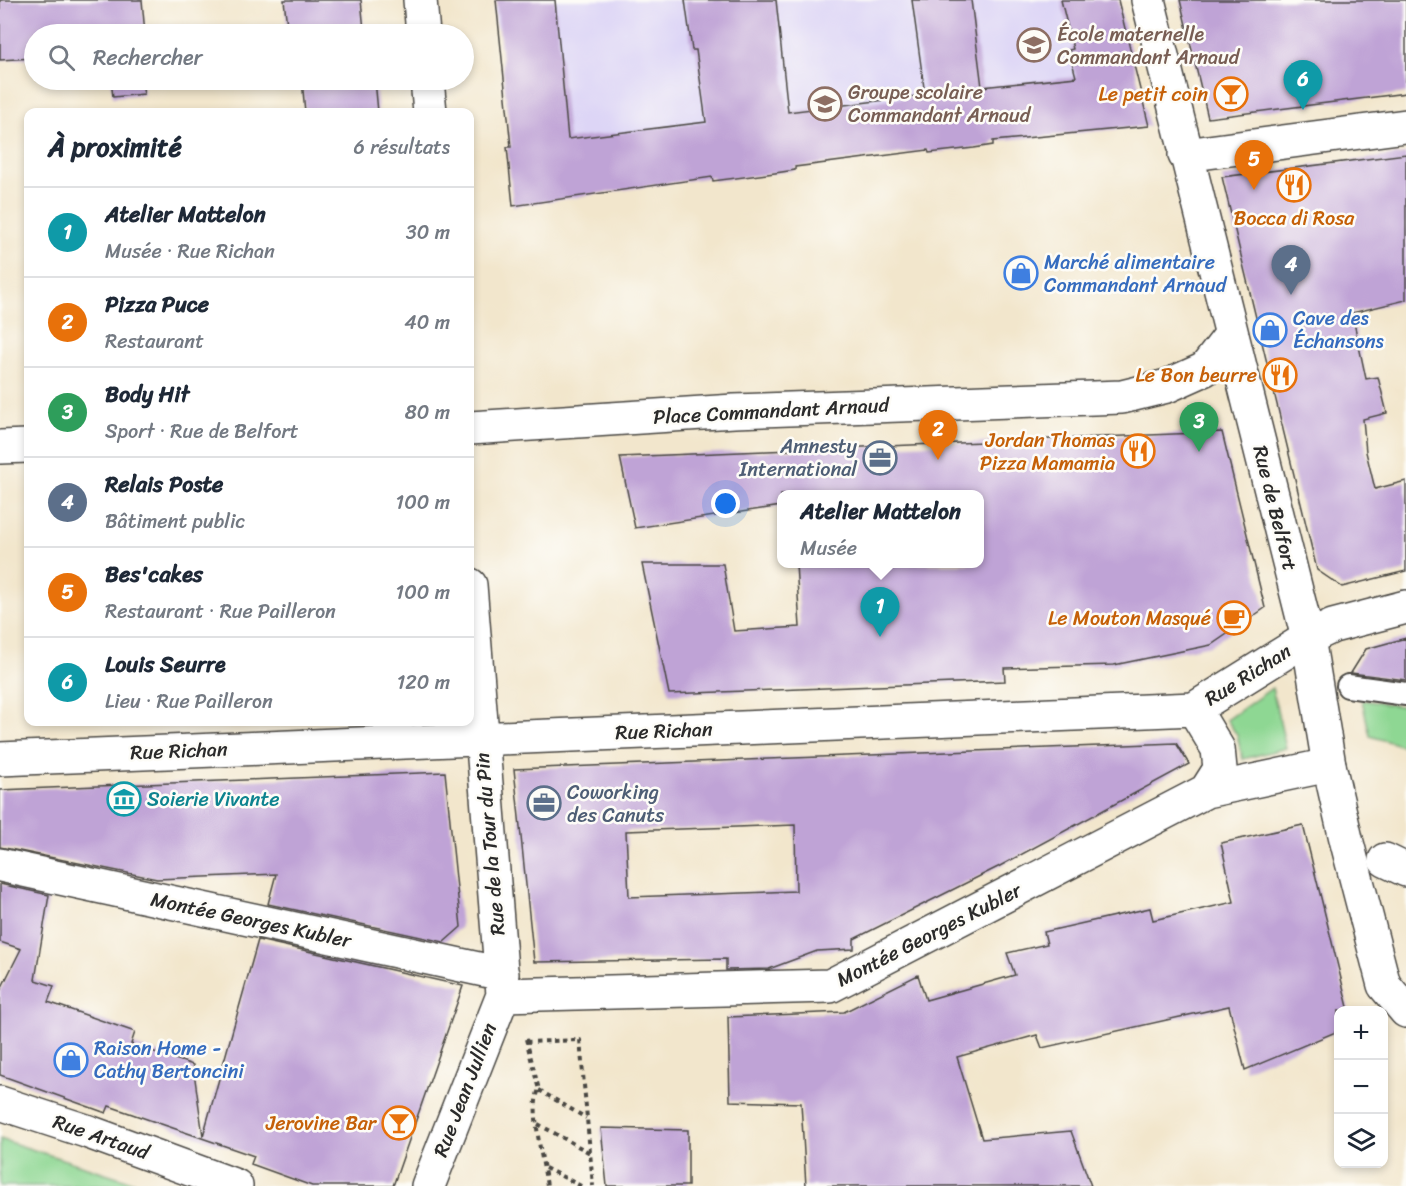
<!DOCTYPE html>
<html lang="fr">
<head>
<meta charset="utf-8">
<style>
  :root { --surface:#fff; --page:#f2f2f3; --text:#1f2937; --muted:#747a83; --line:#e0e1e3; --accent:#b45309 }
  body { margin:0; font-family:Sriracha,sans-serif; background:var(--page); color:var(--text) }
  .controls { position:absolute; right:18px; bottom:18px; display:grid; overflow:hidden; border-radius:12px; box-shadow:0 3px 9px #0003 }
  .controls button { width:54px; height:54px; display:grid; place-items:center; padding:0; border:0; border-bottom:2px solid var(--line); background:var(--surface); color:var(--text); font:30px sans-serif }
  .you { position:absolute; left:726px; top:504px; width:21px; height:21px; margin:-15px; border:4px solid #fff; border-radius:50%; background:#1a73e8; box-shadow:0 0 0 9px #1a73e833 }
  .badge { display:grid; place-items:center; width:39px; height:39px; border-radius:50%; background:var(--accent); color:#fff; font-size:20px; font-weight:700 }
  .pin { position:absolute; translate:-50% -50px; filter:drop-shadow(0 2px 3px #0008) }
  .pin::after { content:''; position:absolute; top:32px; width:21px; height:18px; background:inherit; clip-path:polygon(0 0,100% 0,50% 100%) }
  .popup { position:absolute; left:777px; top:490px; width:207px; height:78px; box-sizing:border-box; display:grid; place-content:center; border-radius:12px; background:var(--surface); filter:drop-shadow(0 2px 4px #0005); font-size:20px; white-space:nowrap; color:var(--muted) }
  .popup b { font-size:22px; color:var(--text) }
  .popup::after { content:''; position:absolute; left:50%; top:100%; margin-left:-12px; border:12px solid transparent; border-top-color:var(--surface) }
  .list { margin:0; padding:0; list-style:none }
  h2 { display:flex; justify-content:space-between; align-items:center; height:78px; margin:0; padding:0 24px; font-size:26px }
  h2 small { font-size:20px; font-weight:400; color:var(--muted) }
  .list li { display:grid; grid-template-columns:39px 1fr auto; gap:18px; align-items:center; box-sizing:border-box; height:90px; padding:0 24px; border-top:2px solid var(--line) }
  .list b { display:block; font-size:22px; white-space:nowrap }
  .list p { margin:0; font-size:20px; white-space:nowrap; color:var(--muted) }
  .list em { font-size:20px; font-style:normal; color:var(--muted) }
  .icon { flex:none; width:33px; height:33px; fill:none; stroke:currentColor; stroke-width:2; stroke-linecap:round; stroke-linejoin:round }
  .map { position:relative; flex:none; width:1406px; height:1186px; overflow:hidden }
  .search { position:absolute; background:var(--surface); box-shadow:0 3px 9px #0003; left:24px; top:24px; width:450px; height:66px; display:flex; align-items:center; gap:15px; box-sizing:border-box; padding:0 21px; border-radius:33px; color:var(--muted); font-size:22px }
  .panel { position:absolute; background:var(--surface); box-shadow:0 3px 9px #0003; left:24px; top:108px; width:450px; height:618px; border-radius:12px }
  .map>svg:first-child { display:block }
</style>
</head>
<body>
<div class="map">
<svg width="1406" height="1186" viewBox="0 0 1406 1186">
  <rect width="100%" height="100%" fill="#fdfcf7"/>
  <filter id="ink" filterUnits="userSpaceOnUse"><feTurbulence type="fractalNoise" baseFrequency=".0167" numOctaves="2"/><feDisplacementMap in="SourceGraphic" scale="12" xChannelSelector="R" yChannelSelector="G"/><feConvolveMatrix kernelMatrix="1 2 1 2 8 2 1 2 1" color-interpolation-filters="sRGB"/></filter>
  <filter id="wash" filterUnits="userSpaceOnUse"><feTurbulence type="fractalNoise" baseFrequency=".008" numOctaves="4" result="noise"/><feDisplacementMap in="SourceGraphic" scale="24" xChannelSelector="R" yChannelSelector="G"/><feGaussianBlur stdDeviation="1.35" result="paint"/><feColorMatrix in="noise" values="0 0 0 0 0 0 0 0 0 0 0 0 0 0 0 0 0 1.4 0 .05"/><feComposite in="paint" operator="in"/></filter>
  <g filter="url(#wash)">
    <rect width="100%" height="100%" fill="#f2e6cc"/>
    <path fill="#ddd5f6" d="M548,0H1118L1149,126L993,141V145L974,148L929,153L928,150L795,167V170L775,173L734,178L712,177L580,194V197L534,203L507,147L511,146L499,29H496L494,7Z"/>
    <path fill="#8ed793" stroke="#5c815f" stroke-width="1.5" d="M1272,688L1286,748L1243,759L1237,735L1227,720Z
      M1362,700L1406,707V747L1370,736Z
      M0,1139L136,1183L134,1186H0Z"/>
    <g id="blocks">
      <path fill="#bfa3d6" fill-rule="evenodd" d="M0,0H142L145,34H34V58L0,60Z
        M284,0H361L364,30H371V34H288Z
        M496,0H555L568,139L706,122L696,50H692L685,0H776L788,112L925,95L912,0H971L982,87L1076,77L1069,50L1073,49L1061,0H1118L1149,126L993,141V145L974,148L929,153L928,150L795,167V170L775,173L713,181L712,177L513,206L507,147H511Z
        M1180,0H1406V93L1208,118Z
        M111,80H148L149,81L142,82L144,94L113,97Z
        M302,80H375L378,112H305Z
        M1406,154V300L1352,313L1366,379L1378,377L1387,413L1363,419L1366,452L1375,489L1406,481V571L1342,587L1317,570L1222,177Z
        M1222,432L1265,608L1211,645L1114,665L1004,668L1005,681L669,694L642,564H723L734,631L800,627L796,564H979V495H781V506L635,528L620,457Z
        M1406,638V680L1351,673L1366,649Z
        M1176,743L1189,764L998,867L854,939V949L817,951L769,969L726,970V959L534,962L514,769ZM795,825L796,891L629,897L626,831Z
        M445,772L461,927L444,942L268,904L276,874L157,879L0,847V790Z
        M1303,825L1349,1011H1338V1031L1245,1070L1229,1006L1042,1048L1037,1035L957,1057L982,1139L1071,1131L1091,1186H806L801,1103L730,1101L728,1017L844,1012L918,975L926,1000L1015,975L1007,953L1047,944L1044,932L1150,908L1153,920L1234,902L1221,843Z
        M0,884L49,895L35,980L54,986L48,1002L135,1032L131,1044L193,1065L203,1136L258,940L463,986L393,1186H312L251,1164L254,1156L109,1106L106,1113L0,1075V991L21,949L0,942Z
        M601,1128L688,1130V1186H607Z"/>
    </g>
  </g>
  <g filter="url(#ink)">
    <use href="#blocks" fill-opacity="0" stroke="#494743" stroke-width="1.5"/>
    <g fill="none" stroke-linecap="round" stroke-linejoin="round">
      <defs>
        <path id="service" d="M1348,686L1406,694"/>
        <path id="pedestrian" d="M1385,860L1406,870"/>
        <path id="minor" d="M420,0L423,34
          M427,80L430,112
          M470,428L734,411L1122,397L1167,386L1205,369L1231,335
          M0,447L28,446
          M1194,709L1218,749L1220,769L1206,791
          M0,759L1194,709L1308,638L1333,626L1406,607
          M0,865L502,974
          M503,995L830,986L1206,791L1329,765
          M0,1103L86,1131L236,1186
          M428,1186L503,995L470,585"/>
        <path id="tertiary" d="M1148,0L1308,638L1329,765L1346,839L1384,985L1406,1011
          M1185,155L1406,126"/>
      </defs>
      <use href="#service" stroke="#494743" stroke-width="26"/>
      <use href="#pedestrian" stroke="#494743" stroke-width="36"/>
      <use href="#minor" stroke="#494743" stroke-width="36"/>
      <use href="#tertiary" stroke="#494743" stroke-width="36"/>
      <path stroke="#494743" stroke-width="4" stroke-dasharray="4.5 4.5" stroke-linecap="butt" d="M526,1039L539,1090C529,1107 544,1165 547,1186
        M526,1042L580,1040L593,1186
        M539,1090L586,1118
        M538,1124L590,1153
        M545,1168L581,1186"/>
      <use href="#service" stroke="#fff" stroke-width="22"/>
      <use href="#pedestrian" stroke="#fff" stroke-width="33"/>
      <use href="#minor" stroke="#fff" stroke-width="33"/>
      <use href="#tertiary" stroke="#fff" stroke-width="33"/>
    </g>
  </g>
  <defs>
    <symbol id="school-ring" viewBox="-11 -11 22 22"><circle r="9.5" fill="#fdfcf7" stroke="#8d6e63" stroke-width="1.5"/><path d="M0-5L7-2L0 1L-7-2ZM-4 1L0 2.5L4 1V4Q0 6-4 4Z" fill="#8d6e63"/></symbol>
    <symbol id="bar-ring" viewBox="-11 -11 22 22"><circle r="9.5" fill="#fdfcf7" stroke="#e8710a" stroke-width="1.5"/><path d="M-6-5H6L.8 .8V4.5H3.5V6h-7V4.5H-.8V.8Z" fill="#e8710a"/></symbol>
    <symbol id="restaurant-ring" viewBox="-11 -11 22 22"><circle r="9.5" fill="#fdfcf7" stroke="#e8710a" stroke-width="1.5"/><path d="M-5-6h1v4h1v-4h1v4h1v-4h1v5L-1.5 .5V6h-2V.5L-5-1ZM5-6V6H3V1.5H1.5Q1.5-4 5-6Z" fill="#e8710a"/></symbol>
    <symbol id="shop-ring" viewBox="-11 -11 22 22"><circle r="9.5" fill="#fdfcf7" stroke="#3f7fe0" stroke-width="1.5"/><path d="M-5-2.5h2.3a2.7 3.5 0 0 1 5.4 0H5L5.5 6h-11ZM-1.5-2.5h3a1.5 2.3 0 0 0-3 0Z" fill="#3f7fe0"/></symbol>
    <symbol id="office-ring" viewBox="-11 -11 22 22"><circle r="9.5" fill="#fdfcf7" stroke="#5c6f8a" stroke-width="1.5"/><path d="M-6-3h4V-5.5h4V-3h4V5H-6ZM-1-4.5V-3h2v-1.5ZM-6 0V1H6V0Z" fill="#5c6f8a"/></symbol>
    <symbol id="cafe-ring" viewBox="-11 -11 22 22"><circle r="9.5" fill="#fdfcf7" stroke="#e8710a" stroke-width="1.5"/><path d="M-5.5-4.5H6V0H3Q3 3.5 0 3.5H-2.5Q-5.5 3.5-5.5 0ZM3-3.2v2h1.7v-2ZM-6 4.5H4V6H-6Z" fill="#e8710a"/></symbol>
    <symbol id="museum-ring" viewBox="-11 -11 22 22"><circle r="9.5" fill="#fdfcf7" stroke="#0f9aa8" stroke-width="1.5"/><path d="M0-6L6-3V-2H-6V-3ZM-5-1h2V3h-2ZM-1-1h2V3h-2ZM3-1h2V3H3ZM-6 4H6V6H-6Z" fill="#0f9aa8"/></symbol>
  </defs>
  <g fill-rule="evenodd">
    <use href="#school-ring" x="1015" y="26" width="38" height="38"/>
    <use href="#bar-ring" x="1212" y="75" width="38" height="38"/>
    <use href="#school-ring" x="806" y="85" width="38" height="38"/>
    <use href="#restaurant-ring" x="1275" y="166" width="38" height="38"/>
    <use href="#shop-ring" x="1002" y="254" width="38" height="38"/>
    <use href="#shop-ring" x="1251" y="311" width="38" height="38"/>
    <use href="#restaurant-ring" x="1261" y="356" width="38" height="38"/>
    <use href="#restaurant-ring" x="1119" y="432" width="38" height="38"/>
    <use href="#office-ring" x="861" y="439" width="38" height="38"/>
    <use href="#cafe-ring" x="1215" y="599" width="38" height="38"/>
    <use href="#museum-ring" x="105" y="780" width="38" height="38"/>
    <use href="#office-ring" x="525" y="784" width="38" height="38"/>
    <use href="#shop-ring" x="52" y="1041" width="38" height="38"/>
    <use href="#bar-ring" x="380" y="1104" width="38" height="38"/>
  </g>
  <g text-anchor="middle" dominant-baseline="central" stroke-width="5" stroke-linejoin="round" paint-order="stroke">
    <g font-size="20" fill="#785e54" stroke="#fdfcf7" text-anchor="start">
      <text x="1057" y="34">École maternelle<tspan x="1057" dy="23">Commandant Arnaud</tspan></text>
      <text x="848" y="92">Groupe scolaire<tspan x="848" dy="23">Commandant Arnaud</tspan></text>
    </g>
    <g font-size="20" fill="#c56008" stroke="#fdfcf7" text-anchor="end">
      <text x="1208" y="94">Le petit coin</text>
      <text x="1294" y="218" text-anchor="middle">Bocca di Rosa</text>
      <text x="1257" y="375">Le Bon beurre</text>
      <text x="1115" y="440">Jordan Thomas<tspan x="1115" dy="23">Pizza Mamamia</tspan></text>
      <text x="1211" y="618">Le Mouton Masqué</text>
      <text x="376" y="1123">Jerovine Bar</text>
    </g>
    <g font-size="20" fill="#366cbe" stroke="#fdfcf7" text-anchor="start">
      <text x="1044" y="262">Marché alimentaire<tspan x="1044" dy="23">Commandant Arnaud</tspan></text>
      <text x="1293" y="318">Cave des<tspan x="1293" dy="23">Échansons</tspan></text>
      <text x="94" y="1048">Raison Home -<tspan x="94" dy="23">Cathy Bertoncini</tspan></text>
    </g>
    <g font-size="20" fill="#2b2b2b" stroke="#fdfcf7">
      <text transform="translate(771 411) rotate(-3)">Place Commandant Arnaud</text>
      <text transform="translate(1275 508) rotate(76)">Rue de Belfort</text>
      <text transform="translate(1248 675) rotate(-32)">Rue Richan</text>
      <text transform="translate(664 731) rotate(-2)">Rue Richan</text>
      <text transform="translate(179 751) rotate(-2)">Rue Richan</text>
      <text transform="translate(490 844) rotate(-95)">Rue de la Tour du Pin</text>
      <text transform="translate(251 920) rotate(12)">Montée Georges Kubler</text>
      <text transform="translate(929 935) rotate(-27)">Montée Georges Kubler</text>
      <text transform="translate(465 1090) rotate(-69)">Rue Jean Jullien</text>
      <text transform="translate(101 1137) rotate(19)">Rue Artaud</text>
    </g>
    <g font-size="20" fill="#4e5e75" stroke="#fdfcf7" text-anchor="end">
      <text x="857" y="446">Amnesty<tspan x="857" dy="23">International</tspan></text>
      <text x="567" y="792" text-anchor="start">Coworking<tspan x="567" dy="23">des Canuts</tspan></text>
    </g>
    <g font-size="20" fill="#0d838f" stroke="#fdfcf7" text-anchor="start">
      <text x="147" y="799">Soierie Vivante</text>
    </g>
  </g>
</svg>
<div class="controls">
<button>+</button>
<button>−</button>
<button><svg class="icon" aria-label="layers" viewBox="0 0 24 24"><path d="M12 4l9 5-9 5-9-5zM3 14l9 5 9-5"/></svg></button>
</div>
<div class="you"></div>
<div class="pin badge" style="left:880px;top:637px;background:#0f9aa8">1</div>
<div class="popup"><b>Atelier Mattelon</b>Musée</div>
<div class="pin badge" style="left:938px;top:460px;background:#e8710a">2</div>
<div class="pin badge" style="left:1199px;top:452px;background:#2e9e5b">3</div>
<div class="pin badge" style="left:1291px;top:295px;background:#5c6f8a">4</div>
<div class="pin badge" style="left:1254px;top:190px;background:#e8710a">5</div>
<div class="pin badge" style="left:1303px;top:110px;background:#0f9aa8">6</div>
<div class="search"><svg class="icon" aria-label="search" viewBox="0 0 24 24"><circle cx="10" cy="10" r="6"/><path d="M15 15l6 6"/></svg>Rechercher</div>
<section class="panel">
<h2>À proximité<small>6 résultats</small></h2>
<ul class="list">
<li><span class="badge" style="background:#0f9aa8">1</span><div><b>Atelier Mattelon</b><p>Musée · Rue Richan</p></div><em>30 m</em></li>
<li><span class="badge" style="background:#e8710a">2</span><div><b>Pizza Puce</b><p>Restaurant</p></div><em>40 m</em></li>
<li><span class="badge" style="background:#2e9e5b">3</span><div><b>Body Hit</b><p>Sport · Rue de Belfort</p></div><em>80 m</em></li>
<li><span class="badge" style="background:#5c6f8a">4</span><div><b>Relais Poste</b><p>Bâtiment public</p></div><em>100 m</em></li>
<li><span class="badge" style="background:#e8710a">5</span><div><b>Bes'cakes</b><p>Restaurant · Rue Pailleron</p></div><em>100 m</em></li>
<li><span class="badge" style="background:#0f9aa8">6</span><div><b>Louis Seurre</b><p>Lieu · Rue Pailleron</p></div><em>120 m</em></li>
</ul>
</section>
</div>
</body>
</html>
